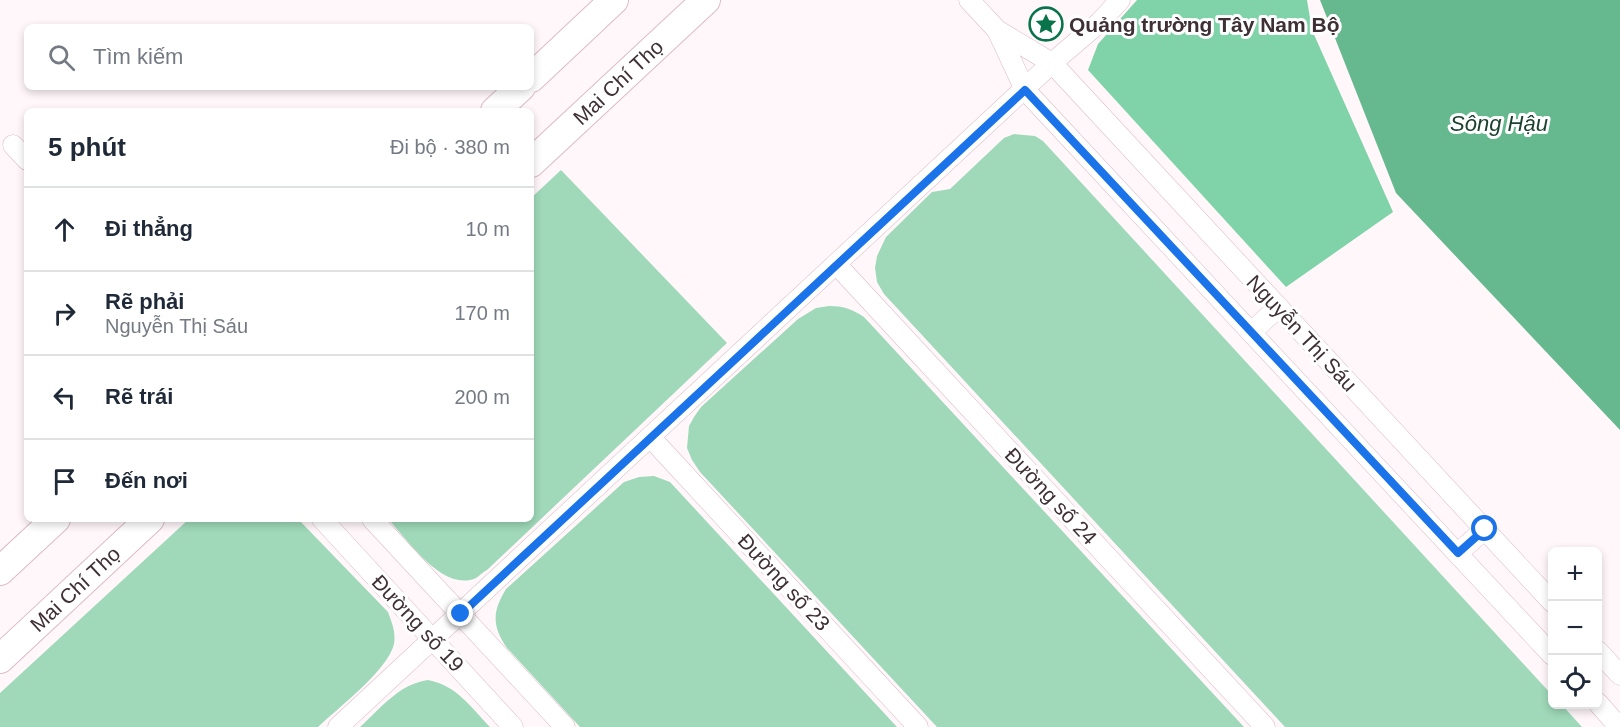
<!DOCTYPE html>
<html lang="vi">
<head>
<meta charset="utf-8">
<style>
  :root { --surface:#fff; --page:#f6f6f7; --text:#1f2937; --muted:#747a83; --line:#e0e1e3 }
  body { margin:0; font-family:Helvetica,sans-serif; background:var(--page); color:var(--text) }
  .controls { position:absolute; right:18px; bottom:18px; display:grid; overflow:hidden; border-radius:9px; box-shadow:0 3px 9px #0003 }
  .controls button { width:54px; height:54px; display:grid; place-items:center; padding:0; border:0; border-bottom:2px solid var(--line); background:var(--surface); color:var(--text); font:30px sans-serif }
  .stop { position:absolute; width:18px; height:18px; margin:-14px; border:4px solid #1a73e8; border-radius:50%; background:#fff }
  .stop.end { background:#1a73e8; border-color:#fff; box-shadow:0 2px 6px #0008 }
  .list { margin:0; padding:0; list-style:none }
  h2 { display:flex; justify-content:space-between; align-items:center; height:78px; margin:0; padding:0 24px; font-size:26px }
  h2 small { font-size:20px; font-weight:400; color:var(--muted) }
  .list li { display:grid; grid-template-columns:39px 1fr auto; gap:18px; align-items:center; box-sizing:border-box; height:84px; padding:0 24px; border-top:2px solid var(--line) }
  .list b { display:block; font-size:22px; white-space:nowrap }
  .list p { margin:0; font-size:20px; white-space:nowrap; color:var(--muted) }
  .list em { font-size:20px; font-style:normal; color:var(--muted) }
  .icon { flex:none; width:33px; height:33px; fill:none; stroke:currentColor; stroke-width:2; stroke-linecap:round; stroke-linejoin:round }
  .map { position:relative; flex:none; width:1620px; height:727px; overflow:hidden }
  .search { position:absolute; background:var(--surface); box-shadow:0 3px 9px #0003; left:24px; top:24px; width:510px; height:66px; display:flex; align-items:center; gap:15px; box-sizing:border-box; padding:0 21px; border-radius:9px; color:var(--muted); font-size:22px }
  .panel { position:absolute; background:var(--surface); box-shadow:0 3px 9px #0003; left:24px; top:108px; width:510px; height:414px; border-radius:9px }
  .map>svg:first-child { display:block }
</style>
</head>
<body>
<div class="map">
<svg width="1620" height="727" viewBox="0 0 1620 727">
  <rect width="100%" height="100%" fill="#fff7fa"/>
  <path fill="#9fd9b9" d="M1014,134L1035,136L1043,141L1552,695V704L1562,705L1582,727H1285L884,294L877,282L875,268L877,256L886,237L932,192L950,189L1004,138Z
    M561,170L727,343L487,570C483,572 479,576 476,578C443,593 407,539 388,519H531V198Z
    M829,306C843,306 852,309 864,317L1244,727H937L700,472L692,460L687,448L689,426L694,417L701,407L798,319L816,308Z
    M654,476L670,482L897,727H580L507,648C492,626 492,612 506,589L624,482L639,477Z
    M189,519H298L388,612C392,623 396,632 394,644C388,670 338,708 318,727H0V693Z
    M428,680C456,685 471,707 490,727H360C381,708 399,684 428,680Z"/>
  <path fill="#80d3a8" d="M1137,0H1307L1312,30L1393,212L1286,287L1088,70L1098,44Z"/>
  <path fill="#66b88f" d="M1320,0H1620V430L1396,193Z"/>
  <g fill="none" stroke-linecap="round" stroke-linejoin="round">
    <defs>
      <path id="street" d="M969,0L997,30L1025,90L1552,655
        M997,30L1052,63L1552,602
        M13,145L27,160
        M837,265L1265,727
        M1251,332L1279,307
        M651,438L918,727
        M322,519L513,727
        M372,519L565,727
        M1458,553L1485,529
        M1598,651L1620,675
        M1598,703L1619,727
        M338,727L1052,63L1100,22L1120,0"/>
      <path id="secondary" d="M531,78L614,0
        M495,111L521,87
        M531,163L706,0
        M0,571L56,519
        M0,659L150,519"/>
    </defs>
    <use href="#street" stroke="#ddbbc6" stroke-width="21"/>
    <use href="#secondary" stroke="#ddbbc6" stroke-width="30"/>
    <use href="#street" stroke="#fff" stroke-width="20"/>
    <use href="#secondary" stroke="#fff" stroke-width="28"/>
  </g>
  <g fill="none" stroke-linecap="round" stroke-linejoin="round">
    <path stroke="#1a73e8" stroke-width="8" d="M461,614L1025,90L1458,553L1485,529"/>
  </g>
  <defs>
    <symbol id="sight-ring" viewBox="-11 -11 22 22"><circle r="9.5" fill="#fff" stroke="#09734b" stroke-width="1.5"/><path d="M0-6L1.8-2.2L6-1.7L2.9 1.2L3.7 5.4L0 3.3L-3.7 5.4L-2.9 1.2L-6-1.7L-1.8-2.2Z" fill="#09734b"/></symbol>
  </defs>
  <g fill-rule="evenodd">
    <use href="#sight-ring" x="1027" y="5" width="38" height="38"/>
  </g>
  <g text-anchor="middle" dominant-baseline="central" stroke-width="6" stroke-linejoin="round" paint-order="stroke">
    <g font-size="21" font-weight="bold" fill="#3e3035" stroke="#fff" text-anchor="start">
      <text x="1069" y="24">Quảng trường Tây Nam Bộ</text>
    </g>
    <g font-size="21" fill="#3e3035" stroke="#fff">
      <text transform="translate(618 82) rotate(-43)">Mai Chí Thọ</text>
      <text transform="translate(1302 333) rotate(47)">Nguyễn Thị Sáu</text>
      <text transform="translate(1051 496) rotate(47)">Đường số 24</text>
      <text transform="translate(784 582) rotate(47)">Đường số 23</text>
      <text transform="translate(75 589) rotate(-43)">Mai Chí Thọ</text>
      <text transform="translate(418 623) rotate(47)">Đường số 19</text>
    </g>
    <g font-size="22" font-style="italic" fill="#1c412f" stroke="#fff">
      <text x="1499" y="123">Sông Hậu</text>
    </g>
  </g>
</svg>
<div class="controls">
<button>+</button>
<button>−</button>
<button><svg class="icon" aria-label="locate" viewBox="0 0 24 24"><circle cx="12" cy="12" r="6"/><path d="M12 2v4M12 18v4M2 12h4M18 12h4"/></svg></button>
</div>
<div class="stop" style="left:1485px;top:529px"></div>
<div class="stop end" style="left:461px;top:614px"></div>
<div class="search"><svg class="icon" aria-label="search" viewBox="0 0 24 24"><circle cx="10" cy="10" r="6"/><path d="M15 15l6 6"/></svg>Tìm kiếm</div>
<section class="panel">
<h2>5 phút<small>Đi bộ · 380 m</small></h2>
<ul class="list">
<li><svg class="icon" aria-label="ahead" viewBox="0 0 24 24"><path d="M12 20V5M6 11l6-6 6 6"/></svg><div><b>Đi thẳng</b></div><em>10 m</em></li>
<li><svg class="icon" aria-label="right" viewBox="0 0 24 24"><path d="M7 20v-9h11M14 6l5 5-5 5"/></svg><div><b>Rẽ phải</b><p>Nguyễn Thị Sáu</p></div><em>170 m</em></li>
<li><svg class="icon" aria-label="left" viewBox="0 0 24 24"><path d="M17 20v-9H6M10 6l-5 5 5 5"/></svg><div><b>Rẽ trái</b></div><em>200 m</em></li>
<li><svg class="icon" aria-label="arrive" viewBox="0 0 24 24"><path d="M6 21V4h12l-3 4 3 4H6"/></svg><div><b>Đến nơi</b></div></li>
</ul>
</section>
</div>
</body>
</html>
